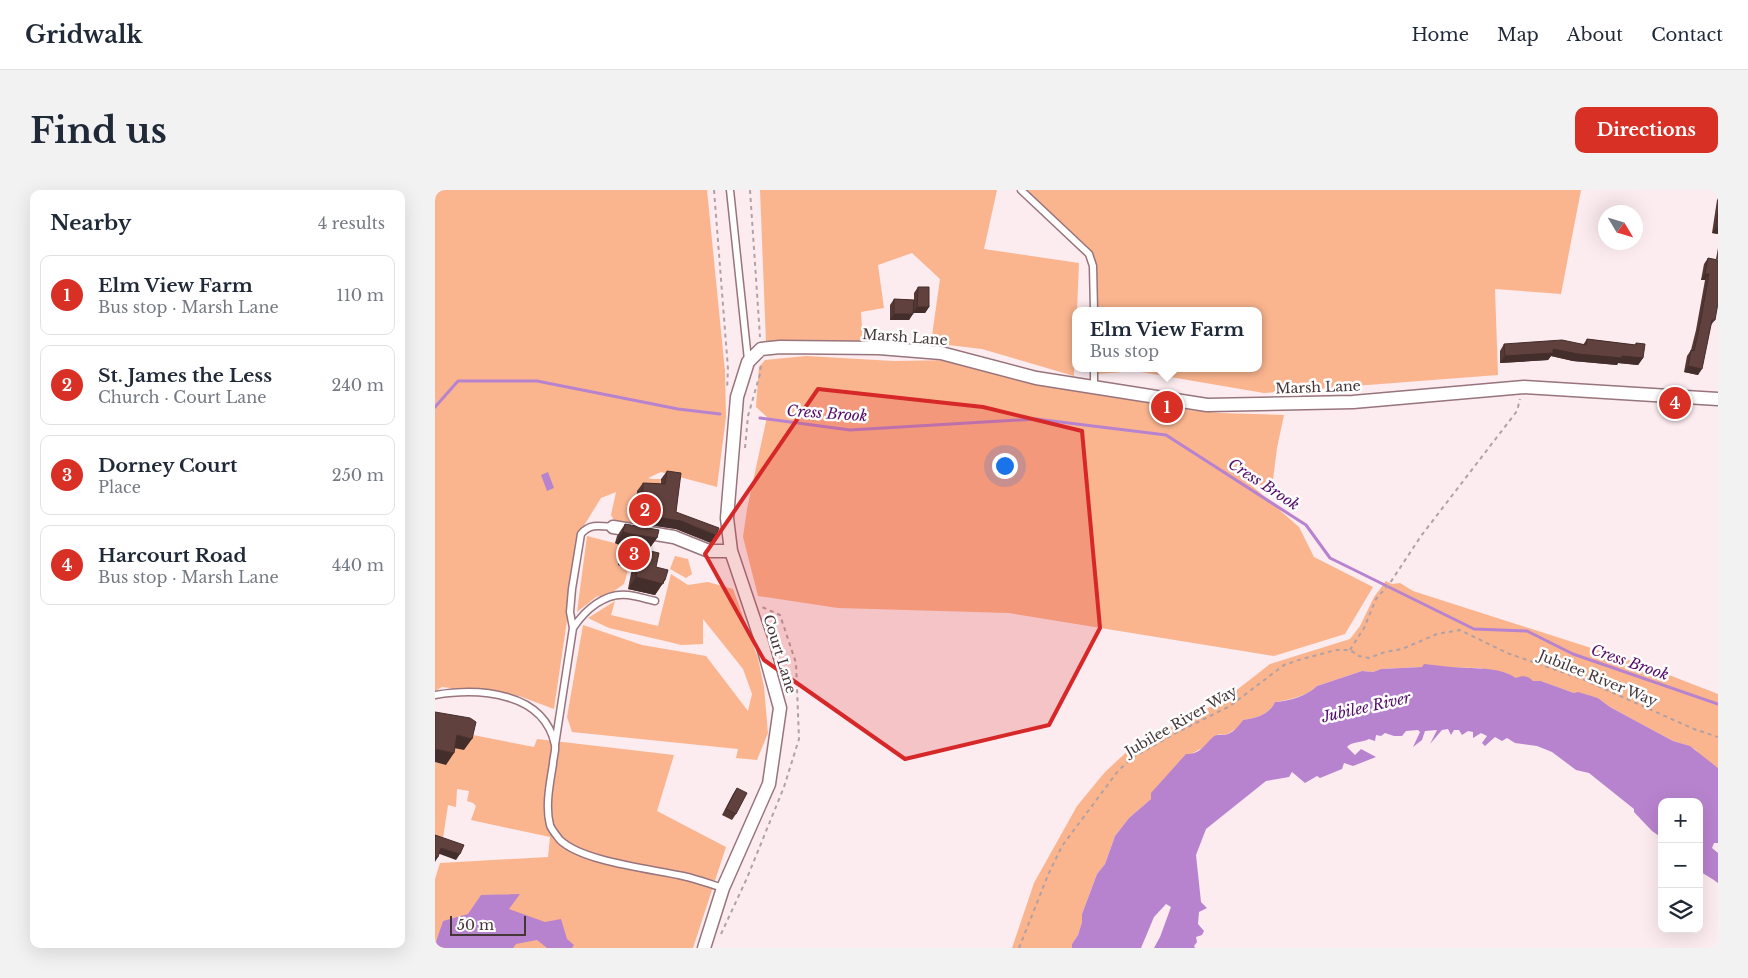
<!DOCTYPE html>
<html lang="en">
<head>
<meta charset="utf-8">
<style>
  :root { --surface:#fff; --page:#f2f2f3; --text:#1f2937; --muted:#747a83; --line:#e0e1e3; --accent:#d93025 }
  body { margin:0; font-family:"Libre Baskerville",serif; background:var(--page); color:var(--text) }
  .controls { position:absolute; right:15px; bottom:15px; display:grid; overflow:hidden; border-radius:10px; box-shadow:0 5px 20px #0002 }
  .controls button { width:45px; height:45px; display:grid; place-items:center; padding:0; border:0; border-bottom:1px solid var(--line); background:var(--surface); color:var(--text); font:25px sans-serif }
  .compass { position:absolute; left:1163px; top:15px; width:45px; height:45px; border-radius:50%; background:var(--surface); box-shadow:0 5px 20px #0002; rotate:128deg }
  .scale { position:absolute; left:15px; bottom:12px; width:76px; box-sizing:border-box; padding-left:5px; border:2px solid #453639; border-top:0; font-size:14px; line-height:18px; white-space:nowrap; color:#453639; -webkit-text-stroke:4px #fdfdfd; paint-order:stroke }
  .you { position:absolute; left:569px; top:275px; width:18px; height:18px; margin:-12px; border:4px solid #fff; border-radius:50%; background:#1a73e8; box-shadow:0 0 0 8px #1a73e833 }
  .badge { display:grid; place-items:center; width:32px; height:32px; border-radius:50%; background:var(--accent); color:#fff; font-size:16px; font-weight:700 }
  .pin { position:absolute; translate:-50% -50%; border:2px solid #fff; box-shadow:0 1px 5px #0006 }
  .popup { position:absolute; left:637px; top:117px; width:190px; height:65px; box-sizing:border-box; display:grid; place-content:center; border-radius:10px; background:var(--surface); filter:drop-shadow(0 1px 4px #0005); font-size:16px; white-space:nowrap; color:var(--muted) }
  .popup b { font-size:19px; color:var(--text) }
  .popup::after { content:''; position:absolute; left:50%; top:100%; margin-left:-10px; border:10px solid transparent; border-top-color:var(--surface) }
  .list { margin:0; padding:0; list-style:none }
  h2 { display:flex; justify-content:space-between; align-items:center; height:65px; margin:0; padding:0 20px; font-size:21px }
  h2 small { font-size:16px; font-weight:400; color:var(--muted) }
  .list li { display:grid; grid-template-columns:32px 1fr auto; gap:15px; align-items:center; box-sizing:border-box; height:80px; margin:0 10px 10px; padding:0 10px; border:1px solid var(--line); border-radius:10px }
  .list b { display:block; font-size:19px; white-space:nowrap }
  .list p { margin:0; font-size:16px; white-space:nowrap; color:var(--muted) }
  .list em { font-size:16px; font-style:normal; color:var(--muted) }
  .icon { flex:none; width:28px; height:28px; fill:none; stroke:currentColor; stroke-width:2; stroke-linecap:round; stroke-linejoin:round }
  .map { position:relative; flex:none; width:1283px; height:758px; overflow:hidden; border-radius:10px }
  header { display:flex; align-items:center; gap:30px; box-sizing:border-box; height:70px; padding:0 25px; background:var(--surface); border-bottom:1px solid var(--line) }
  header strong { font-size:24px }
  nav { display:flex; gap:28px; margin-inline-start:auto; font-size:18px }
  .intro { display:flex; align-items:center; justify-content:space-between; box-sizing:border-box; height:120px; padding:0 30px }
  h1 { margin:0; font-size:35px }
  .button { padding:12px 22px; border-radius:10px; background:var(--accent); color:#fff; font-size:18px; font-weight:700 }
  main { display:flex; gap:30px; padding:0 30px }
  aside { flex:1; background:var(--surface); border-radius:10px; box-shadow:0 5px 20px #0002 }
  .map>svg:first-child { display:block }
</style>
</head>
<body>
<header>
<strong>Gridwalk</strong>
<nav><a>Home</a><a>Map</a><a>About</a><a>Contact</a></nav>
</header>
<div class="intro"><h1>Find us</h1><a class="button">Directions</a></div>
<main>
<aside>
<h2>Nearby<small>4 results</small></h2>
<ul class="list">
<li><span class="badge">1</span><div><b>Elm View Farm</b><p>Bus stop · Marsh Lane</p></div><em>110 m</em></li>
<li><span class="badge">2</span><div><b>St. James the Less</b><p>Church · Court Lane</p></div><em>240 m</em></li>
<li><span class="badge">3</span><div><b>Dorney Court</b><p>Place</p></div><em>250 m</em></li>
<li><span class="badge">4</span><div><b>Harcourt Road</b><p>Bus stop · Marsh Lane</p></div><em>440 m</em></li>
</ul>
</aside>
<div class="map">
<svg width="1283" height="758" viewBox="0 0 1283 758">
  <rect width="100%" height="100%" fill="#fcebef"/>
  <path fill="#fab58f" d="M0,0H272L290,181L291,227L282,297L226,282L213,288L217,289H226L220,339L181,334L176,325L181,302L166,308L145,342L119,519L84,506L7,497L0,501Z
    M325,0H562L549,59L644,73L642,121H641L639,186L547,159L496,153L505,89L477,63L443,75L449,118L426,122L428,154L331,152Z
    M592,0H1146L1126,104L1060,99L1063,185L829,203L700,181L662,184L661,178H823V121H659L658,67Z
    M371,166L459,171L515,170L637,198L754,220L786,223L849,225L842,258L836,305L792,274L864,337L879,367L938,397L910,444L839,466L574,423L403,418L323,406L308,347L312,319L332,227L321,217L324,177L330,170Z
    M152,346L187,355L183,375L194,377L189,394L176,403L161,407L142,422Z
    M240,366L253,369L257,384L251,388L235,379Z
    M236,384L253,395L273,392L298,399L323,468L329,497L333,543L322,570L301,568L303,559L137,542L132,527L148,435L207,455L271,466L313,521L317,504L308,479L268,429V454L246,455L230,451L174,438L153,428L180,411L176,425L223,436Z
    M951,391L957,394L965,393L978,401L1203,473L1283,504V578L1264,564L1261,560L1254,556L1238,551L1175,517L1163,508L1139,503L1106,491H1098L1081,488L1045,478L987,477L946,479L938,482L927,481L882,496C872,506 854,510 840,512C834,525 821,528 808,530L804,537L791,545L784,544L777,548L771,556L756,564L716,609L694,628L680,646L670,674L662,684L647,724V732L643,745L637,754V758H577L599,693L642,616L670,582L698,556L789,510L835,474L915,449L925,436L939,407Z
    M33,544L99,557L102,549L239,565L222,621L291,657L258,758H0V689L5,673L113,667L115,647L36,630L41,616L38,613L32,611L34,601L22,599L21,617L13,615L8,648L0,647V572L11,574L14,557Z"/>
  <path fill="#b883ce" d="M113,282L119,298L112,301L106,285Z
    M989,474C998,475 1007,476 1016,477C1036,479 1064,476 1081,488C1088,485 1093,486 1098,491H1106L1139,503L1143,502L1163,508L1175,517L1238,551L1255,556L1283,578V653H1279L1277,658L1283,663V693C1277,688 1271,686 1265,681L1264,612H1227V648L1217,641L1199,622V619L1154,583L1141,580L1117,562L1102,556L1080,553L1072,548L1067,551L1060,547L1050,556L1047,553L1052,546L1046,543L1038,548V542L1033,541L1027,545L1024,540H1019L1016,545L1013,539L1007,540L995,554L1002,540L990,541L987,550L978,557L985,542L983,540L971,541L967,546H959L950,543L946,546L941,545L940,551L934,549C927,553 917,551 912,557L920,565L926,559L941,567L918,576L909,573L907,579L885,588L882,586L870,593L857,582L854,587L831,591L771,639L761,665L766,712L772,718L764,722L763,734L769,741L767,745L761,747L762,752L759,756L760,758H719L725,747L736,717L731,714L719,727L706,758H637V754L643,745L647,732V724L662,684L670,674L680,646L694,628L716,609V603L751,564C765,565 770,554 778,547C782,544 785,545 790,545C797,544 804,536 808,530C821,528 834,525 840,512C854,511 872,506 882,496L927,481L938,482L946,479L987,477Z
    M85,704L74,719L110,732L126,729L132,749L139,755L137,758H112L102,750L81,754L78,758H0C0,753 6,738 8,731L33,724L46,705Z"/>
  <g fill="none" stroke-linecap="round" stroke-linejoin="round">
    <path stroke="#b883ce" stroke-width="3" d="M0,217L23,191H102L243,219L285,224
      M325,228L415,240L601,229L731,245L871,335L895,368L1039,439L1092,441L1138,464L1283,514"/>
    <defs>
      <path id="lane" d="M295,0L313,170
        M586,0L654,64L658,76L659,121
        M659,197V178
        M138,438L135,422L137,399L146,344C155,333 166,336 178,337
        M0,505C43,498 109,501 120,555C121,561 118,568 118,574C115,593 110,616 115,635C116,639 122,646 125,650C148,672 217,679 248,686C262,689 275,694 288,698
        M120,555L138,438C150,420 170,402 193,405C202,406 211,409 220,411"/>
      <path id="street" d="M178,337L239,347L274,361H296
        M269,758L288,698L334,594L345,518L327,453L296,361L292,328L302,207L313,172L326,159L345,157L444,158L506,163L601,188L772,215L918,212L1089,197L1283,209"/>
    </defs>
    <use href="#lane" stroke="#98747d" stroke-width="9"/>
    <use href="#street" stroke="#98747d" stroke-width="15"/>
    <path stroke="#b1a1a4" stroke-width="2" stroke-dasharray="4 4" stroke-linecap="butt" d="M279,0L293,179L292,199
      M315,0L325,147
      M310,258L313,226L325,184L326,174
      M915,460L929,438L941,409L955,393L986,346L1082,221L1085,209
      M286,744L312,688L349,597L364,549L361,473L345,425L327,417
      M584,758L613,685L627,656L683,581L697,568L739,544L795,516L849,475L867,469L901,460H915L924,466L934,468L950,462L967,459L1002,444L1025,440L1072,463L1147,489L1259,539L1283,547"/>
    <use href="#lane" stroke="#fff" stroke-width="6"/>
    <use href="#street" stroke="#fff" stroke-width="12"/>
  </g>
  <path fill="#533834" d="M1283,8V44L1277,43L1282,10Z
    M1283,58V69H1281Z
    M1273,68L1280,130L1276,135L1263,185L1249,182L1252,166L1256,160L1261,140L1270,90H1266L1269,74Z
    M483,97L494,117L490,123H478L474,130H455V115L459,109L479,110V103Z
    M1152,149L1200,155L1201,153L1208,168L1203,175L1183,173L1182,175L1138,171L1116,166L1113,170L1065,173V161L1069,154L1148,155Z
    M232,281L241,322L276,353L241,339L201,333L202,301L208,293L226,294V289Z
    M190,334L222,348L214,359L201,358L221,377L230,390L220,405L193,399L197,378L183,375L185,367L192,356H187L180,353L182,346Z
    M302,598L301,624L297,630L287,625L298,604Z"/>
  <path fill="#442e2b" d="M1281,37L1283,38V44L1277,43Z
    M1270,84H1274L1270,90H1266Z
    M482,117H494L490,123H478Z
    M459,124H478L474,130H455Z
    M1118,159L1187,166L1208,168L1203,175L1183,173L1182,175L1138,171L1116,166L1113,170L1065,173L1070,166Z
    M1253,176L1267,179L1263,185L1249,182Z
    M207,325L246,331L281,345L276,353L241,339L201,333Z
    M188,342L222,348L214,359L187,356L180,353Z
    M191,363L205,367L197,378L183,375Z
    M201,387L230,390L220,405L193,399Z
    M22,545L37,549L29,560L14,557Z
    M0,559L19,563L11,575L0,572Z
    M6,658L25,664L21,670L2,663Z
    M0,666L3,667L0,672Z"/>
  <path fill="#61413d" stroke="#442e2b" d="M1283,23V38L1281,37Z
    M1273,68L1283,70V113L1280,130H1277L1267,179L1253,176L1256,160L1259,161L1265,134L1274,84H1270Z
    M483,97H494V117H482Z
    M459,109L479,110L478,124H459Z
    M1152,149L1201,155V153L1210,154L1208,168L1187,166V168L1143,164L1118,159V163L1070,166L1069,154L1127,150L1151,155Z
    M232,281L246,283L241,322L284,338L281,345L246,331L207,325L208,293L230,294Z
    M190,334L224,340L222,348L195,344L188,342Z
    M193,356L224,363L221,377L233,380L230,390H229L228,394L201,387L205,367L191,363Z
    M0,522L35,528L41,532L37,549L22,545L19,563L0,559Z
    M302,598L312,603L301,624L291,619Z
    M0,645L29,655L25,664L6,658L3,667L0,666Z"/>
  <path fill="#d62828" fill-opacity="0.2" stroke="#d62828" stroke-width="4" stroke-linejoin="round" d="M383,199L548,217L647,241L665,438L614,535L470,569L329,470L270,364Z"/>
  <g text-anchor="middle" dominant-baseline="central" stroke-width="5" stroke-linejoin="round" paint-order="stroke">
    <g font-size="14" fill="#453639" stroke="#fdfdfd">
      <text transform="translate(470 147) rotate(4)">Marsh Lane</text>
      <text transform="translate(883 197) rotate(-2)">Marsh Lane</text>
      <text transform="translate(345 464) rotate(73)">Court Lane</text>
      <text transform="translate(1163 488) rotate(22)">Jubilee River Way</text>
      <text transform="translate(746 531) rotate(-30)">Jubilee River Way</text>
    </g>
    <g font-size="15" font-style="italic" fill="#530c6a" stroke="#fdfdfd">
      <text transform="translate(392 223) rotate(4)">Cress Brook</text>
      <text transform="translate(829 294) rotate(33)">Cress Brook</text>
      <text transform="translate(1195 472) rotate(19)">Cress Brook</text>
      <text transform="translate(931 517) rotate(-13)">Jubilee River</text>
    </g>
  </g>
</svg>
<div class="controls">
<button>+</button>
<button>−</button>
<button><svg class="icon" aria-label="layers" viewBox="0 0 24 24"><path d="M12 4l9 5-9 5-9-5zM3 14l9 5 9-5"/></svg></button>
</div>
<svg class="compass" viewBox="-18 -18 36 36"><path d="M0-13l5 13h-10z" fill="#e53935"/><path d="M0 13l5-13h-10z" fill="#747a83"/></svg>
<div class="scale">50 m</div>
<div class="you"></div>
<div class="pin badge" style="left:732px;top:217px">1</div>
<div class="popup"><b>Elm View Farm</b>Bus stop</div>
<div class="pin badge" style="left:210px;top:320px">2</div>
<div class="pin badge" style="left:199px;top:364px">3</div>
<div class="pin badge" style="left:1240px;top:213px">4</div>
</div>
</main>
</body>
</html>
